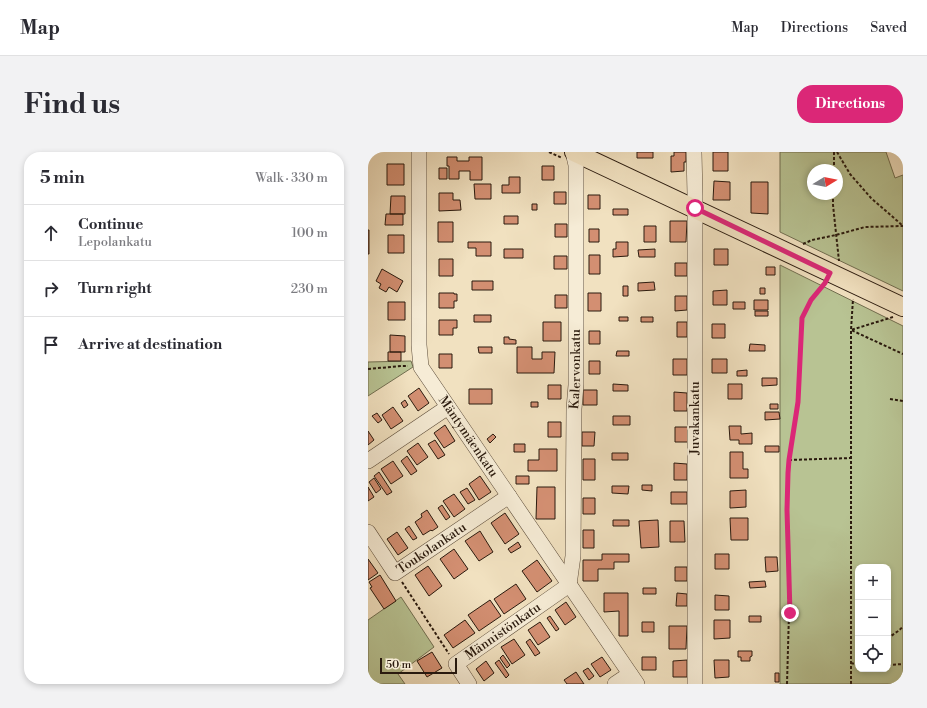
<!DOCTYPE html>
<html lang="en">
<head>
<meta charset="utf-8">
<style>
  :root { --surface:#fff; --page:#f2f2f3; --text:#2b2b33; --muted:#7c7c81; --line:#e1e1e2; --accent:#db2777 }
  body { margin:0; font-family:"Libre Bodoni",serif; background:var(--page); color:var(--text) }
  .controls { position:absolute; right:12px; bottom:12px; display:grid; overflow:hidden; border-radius:8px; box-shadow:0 2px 6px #0003 }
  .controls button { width:36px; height:36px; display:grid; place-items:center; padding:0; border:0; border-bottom:1px solid var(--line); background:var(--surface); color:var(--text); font:20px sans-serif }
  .compass { position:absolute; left:439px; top:12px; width:36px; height:36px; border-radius:50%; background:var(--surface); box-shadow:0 2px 6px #0003; rotate:80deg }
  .scale { position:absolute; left:12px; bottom:10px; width:77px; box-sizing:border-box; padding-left:4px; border:2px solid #2a1a0e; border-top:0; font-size:11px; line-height:14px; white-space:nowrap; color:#2a1a0e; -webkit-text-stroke:3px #f6ecd6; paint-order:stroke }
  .stop { position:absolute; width:12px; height:12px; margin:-9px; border:3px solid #db2777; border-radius:50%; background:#fff }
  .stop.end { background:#db2777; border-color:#fff; box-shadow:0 1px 4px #0008 }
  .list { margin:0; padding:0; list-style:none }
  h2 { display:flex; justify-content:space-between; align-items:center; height:52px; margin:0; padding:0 16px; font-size:17px }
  h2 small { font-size:13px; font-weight:400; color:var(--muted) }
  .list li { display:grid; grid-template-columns:26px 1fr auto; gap:12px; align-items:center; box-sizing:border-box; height:56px; padding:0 16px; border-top:1px solid var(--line) }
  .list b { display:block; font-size:15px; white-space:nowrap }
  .list p { margin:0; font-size:13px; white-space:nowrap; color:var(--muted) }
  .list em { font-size:13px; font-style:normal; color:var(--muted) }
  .icon { flex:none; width:22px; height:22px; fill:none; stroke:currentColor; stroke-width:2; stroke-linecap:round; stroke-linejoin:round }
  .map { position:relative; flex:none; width:535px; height:532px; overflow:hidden; border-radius:16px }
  header { display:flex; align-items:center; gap:24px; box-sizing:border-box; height:56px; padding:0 20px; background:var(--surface); border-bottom:1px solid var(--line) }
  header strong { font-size:19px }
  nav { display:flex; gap:22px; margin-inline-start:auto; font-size:14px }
  .intro { display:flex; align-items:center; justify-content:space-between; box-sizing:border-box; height:96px; padding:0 24px }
  h1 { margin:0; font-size:28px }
  .button { padding:10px 18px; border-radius:16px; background:var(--accent); color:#fff; font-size:14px; font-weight:700 }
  main { display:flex; gap:24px; padding:0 24px }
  aside { flex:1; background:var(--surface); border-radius:16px; box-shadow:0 2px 6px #0003 }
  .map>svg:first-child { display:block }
</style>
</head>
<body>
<header>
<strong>Map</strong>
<nav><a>Map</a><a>Directions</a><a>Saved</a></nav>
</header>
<div class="intro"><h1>Find us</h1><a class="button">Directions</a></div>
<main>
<aside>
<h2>5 min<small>Walk · 330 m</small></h2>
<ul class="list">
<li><svg class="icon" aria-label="ahead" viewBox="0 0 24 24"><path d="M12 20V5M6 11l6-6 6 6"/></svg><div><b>Continue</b><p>Lepolankatu</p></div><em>100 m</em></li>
<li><svg class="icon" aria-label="right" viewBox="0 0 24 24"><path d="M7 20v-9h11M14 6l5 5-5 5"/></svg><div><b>Turn right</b></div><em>230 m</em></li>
<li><svg class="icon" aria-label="arrive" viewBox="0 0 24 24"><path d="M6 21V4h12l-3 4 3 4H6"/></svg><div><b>Arrive at destination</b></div></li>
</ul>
</aside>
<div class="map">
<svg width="535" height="532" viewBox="0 0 535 532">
  <rect width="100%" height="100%" fill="#f1e1c0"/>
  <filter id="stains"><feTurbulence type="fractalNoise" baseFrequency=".005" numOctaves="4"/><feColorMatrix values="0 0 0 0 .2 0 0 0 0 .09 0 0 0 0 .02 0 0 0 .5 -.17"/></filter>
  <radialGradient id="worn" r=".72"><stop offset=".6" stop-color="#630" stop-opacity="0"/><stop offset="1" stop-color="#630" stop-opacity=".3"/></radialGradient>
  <path fill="#b8c393" stroke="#716e50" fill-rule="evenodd" d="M412,0H518L527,26L535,23V139L412,80ZM445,18H469V42H445Z
    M412,113L535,174V532H412ZM490,415H520V517H490Z
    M43,209L45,215L0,244V210Z
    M33,445L66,495L30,522L37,532H0V468Z"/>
  <path fill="#d38f72" stroke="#2a1a0e" d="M269,0H285V6H269Z
    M306,0H318V10H316V19L303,20V4H306Z
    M345,0H360V19H345Z
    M79,5H89V9H101V5H114V28H102V19H91V27H81V14H79Z
    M19,12H36V33H19Z
    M174,14H186V28H174Z
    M71,16H79V27H71Z
    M141,25H152V41H134V33H141Z
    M346,29L362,30V48H345Z
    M383,30H400V62L383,61Z
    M106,32H123V47H107Z
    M186,40H198V52H186Z
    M71,41H85V48H92L93,58L71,59Z
    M220,43H232V57H220Z
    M23,44H37V62H22Z
    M164,52H169V58H164Z
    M245,57H260V63H245Z
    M18,62H35V73H17Z
    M136,64H150V72H136Z
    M302,69H319L318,90H302Z
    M70,70H85V90H70Z
    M187,72H199V85H187Z
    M276,74H288V90H276Z
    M221,77H231V90H221Z
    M0,78H1V102H0Z
    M20,83H36V101H20Z
    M100,90H123V104H108V96H100Z
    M248,90H260V104L245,105V97H248Z
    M136,97H155V106H136Z
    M287,97V105H271L270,98Z
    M346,97H360V113H346Z
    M221,103H232V122H221Z
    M186,104H199V117H186Z
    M71,107H85V124H71Z
    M307,111H319V124H307Z
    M398,115H407V123H398Z
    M14,117L35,129L29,140L21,135L18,140L11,136L13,132L8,129Z
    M104,129H125V138H104Z
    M286,130L287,138L270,139V131Z
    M255,134H260V144H255Z
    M392,136H397V142H392Z
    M359,138V153H345V139Z
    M71,141H86V142H89V149H86V156H71Z
    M220,141H233V159H220Z
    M187,143H199V156H187Z
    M307,144H319V158L307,159Z
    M386,148H400V158H386Z
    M20,150H37V168H20Z
    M365,150H377V157H365Z
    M387,159H400V164H387Z
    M106,163H123V170H106Z
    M251,165H260V169H251Z
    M273,165H285V170H273Z
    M71,168H89V176H85V183H71Z
    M175,170H193V189H175Z
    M309,170H319V185H309Z
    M344,172H357V186H344Z
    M221,179H232V192H221Z
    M22,183L37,184V200H22Z
    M136,185H141V187L148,188V192H136Z
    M382,192L397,193V199H381Z
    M110,195H124V201H111Z
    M149,195H164V207H174V200H187L186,221H149Z
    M249,199H261V204H248Z
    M20,200H33V209H20Z
    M71,202H84V216H71Z
    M305,207H319V223H305Z
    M344,207H359V221H344Z
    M221,209H232V222H221Z
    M379,218V224H369V219Z
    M394,226H409V233L394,234Z
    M245,232L260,233V239H245Z
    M360,232H374V247H360Z
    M180,233H193V247H180Z
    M51,236L61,251L50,259L40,244Z
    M101,237H124V252H101Z
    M215,238H229V253H215Z
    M306,240L319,241V259H306Z
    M37,248L40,253L36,256L33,251Z
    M163,250H170V255H163Z
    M402,252H410V257H402Z
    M25,255L35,269L23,277L14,263Z
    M397,260H411L412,267L397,268Z
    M9,261L14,268L10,271L4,264Z
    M245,264H262V273H245Z
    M180,270H193V285H180Z
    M77,273L87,289L76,296L66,281Z
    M361,274H373V282L384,281V292H371V288H362Z
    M307,275H320V290H307Z
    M0,279L6,288L0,293Z
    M214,280H227L226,294H214Z
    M125,282L128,285L122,291L119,287Z
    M67,288L77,303L70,307L60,292Z
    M50,291L60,305L49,313L39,299Z
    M146,292H157V300H146Z
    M397,294H411V300H397Z
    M171,297H189V319H160V308H171Z
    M362,300H375V317H380V326H362Z
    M244,301H260V308H244Z
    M39,304L49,319L43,323L33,309Z
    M215,307H227V328H215Z
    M25,309L35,324L23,332L13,317Z
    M306,311L319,312V328H306Z
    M11,320L24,340L19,343L6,324Z
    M112,324L123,340L111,348L101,332Z
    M148,324H161V332H148Z
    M6,326L13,337L8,341L1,330Z
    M274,333H284V339L274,338Z
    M244,334H261L260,342L244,341Z
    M0,335L6,345L0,349Z
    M169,335H187V367H168Z
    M99,336L107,348L100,352L92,340Z
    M378,338V355L362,356V339Z
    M303,340H319V352H303Z
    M86,342L97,357L86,365L75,349Z
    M215,346H227V362H215Z
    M74,353L82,365L78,368L70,356Z
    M59,358L70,375L64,379L63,378L55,383L47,370L54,365L53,362Z
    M137,361L151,382L137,392L123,371Z
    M362,366H380V388H363Z
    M245,368H261V374H245Z
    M290,368L291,395L273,396L271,369Z
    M302,369H316L317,390H302Z
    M41,374L49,386L45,388L37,377Z
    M215,378H226V396H215Z
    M112,379L125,400L111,409L97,389Z
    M29,380L40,396L30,403L19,387Z
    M150,390L153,395L143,401L140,397Z
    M86,397L100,417L86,427L72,407Z
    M234,402H261V410H246V417H230V429H215V408H234Z
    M347,402H361V417H347Z
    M397,405H409L410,419L398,420Z
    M0,407L10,421L0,428Z
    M169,408L184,429L169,440L154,419Z
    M60,414L74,434L61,444L47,423Z
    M307,415H319V429H307Z
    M12,423L28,449L16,457L2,436L4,435L1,430Z
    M397,429L398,435L382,436L381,430Z
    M148,432L158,447L136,462L126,447Z
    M275,436H288V442H275Z
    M236,441H260V484H251V459L236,460Z
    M309,441L319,442V454H308Z
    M347,443L361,444V458H347Z
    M122,448L133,464L111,479L100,463Z
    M198,450L208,465L197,473L187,458Z
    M182,464L191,477L188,479L179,466Z
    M381,464H393V470H381Z
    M97,468L107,481L85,496L76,483Z
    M346,468H362V486L346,487Z
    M172,470L182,485L170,493L160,478Z
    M274,470H286V480H274Z
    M301,474H319L318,497H301Z
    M146,487L157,503L144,512L133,495Z
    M162,487L172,501L167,504L158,490Z
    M370,499H384V504L382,505V509H373V505H370Z
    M64,500L74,516L59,525L49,509Z
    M135,503L142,513L139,516L132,506Z
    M234,505L243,518L232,525L223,512Z
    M274,505H288V518H274Z
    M131,508L141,523L138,526L127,511Z
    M319,508V525H305V509Z
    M346,508H361V525L347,526Z
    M118,509L126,521L116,529L108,517Z
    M220,516L226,524L221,528L215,519Z
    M208,520L216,532H199L196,528Z
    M407,521H411V530H407Z"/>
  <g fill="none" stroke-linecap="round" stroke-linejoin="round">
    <defs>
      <g id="minor">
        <path id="s1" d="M51,0V193L53,215L269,532"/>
        <path d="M326,0L327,43V532"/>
        <path d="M0,309L80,255"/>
        <path id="s2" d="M0,380L27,421L141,344"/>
        <path id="s3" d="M101,532L88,512L201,433L205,404L206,257L208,233V13L205,0"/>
        <path d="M247,532L262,522"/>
      </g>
      <path id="major" d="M206,0L535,155"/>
    </defs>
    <use href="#minor" stroke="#5c4c3a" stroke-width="16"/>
    <use href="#major" stroke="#2a1a0e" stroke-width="20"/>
    <path stroke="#2a1a0e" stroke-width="2" stroke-dasharray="3 2" stroke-linecap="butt" d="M181,0L194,6
      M466,0V18
      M469,0L482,22L503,46L534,73
      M465,42V53L471,109
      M435,92L444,88L468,83L497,75L535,74
      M525,165L483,178L535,202
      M0,217L34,214H40
      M522,247L535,249
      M421,308L483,306
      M34,430L81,502
      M520,487C524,482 531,480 535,474
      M483,511L490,513
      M520,513L535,512
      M419,532L421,461L419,358L421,308L430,250L434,165L443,149L456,133
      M483,532V178L485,147"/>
    <use href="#minor" stroke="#f6ecd6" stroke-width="15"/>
    <use href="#major" stroke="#f1e1c0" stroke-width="18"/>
  </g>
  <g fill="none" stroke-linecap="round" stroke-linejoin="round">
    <path stroke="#db2777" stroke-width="5" d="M327,56L462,121L457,131L443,148L434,166L430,250L421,308L420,321L419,358L422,461"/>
  </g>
  <g text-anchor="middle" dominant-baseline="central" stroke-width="3.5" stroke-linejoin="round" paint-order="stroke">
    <g font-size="13" fill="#2a1a0e" stroke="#f6ecd6">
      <text stroke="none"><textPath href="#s3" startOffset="378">Kalervonkatu</textPath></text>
      <text transform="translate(327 266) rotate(-90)">Juvakankatu</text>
      <text stroke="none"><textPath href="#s1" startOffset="299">Mäntymäenkatu</textPath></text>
      <text stroke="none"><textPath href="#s2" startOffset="93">Toukolankatu</textPath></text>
      <text stroke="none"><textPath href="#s3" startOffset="81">Männistönkatu</textPath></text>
    </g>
  </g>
  <rect width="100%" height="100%" filter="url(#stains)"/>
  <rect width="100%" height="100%" fill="url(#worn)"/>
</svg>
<div class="controls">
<button>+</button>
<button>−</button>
<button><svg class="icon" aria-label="locate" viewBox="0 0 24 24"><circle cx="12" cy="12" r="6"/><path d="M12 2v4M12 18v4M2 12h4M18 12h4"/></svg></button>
</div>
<svg class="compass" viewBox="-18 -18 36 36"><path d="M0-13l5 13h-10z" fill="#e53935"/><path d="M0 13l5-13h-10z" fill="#7c7c81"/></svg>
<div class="scale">50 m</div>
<div class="stop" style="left:327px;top:56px"></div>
<div class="stop end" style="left:422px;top:461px"></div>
</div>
</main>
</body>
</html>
